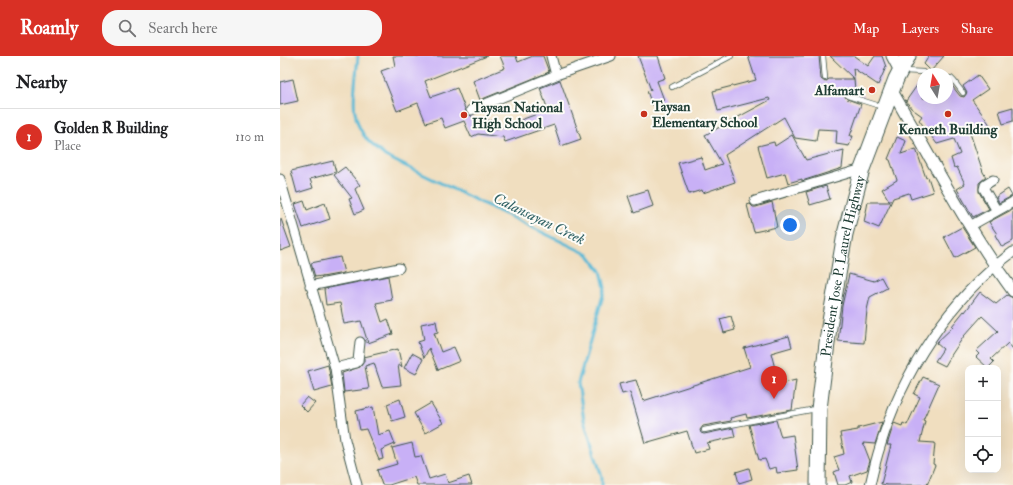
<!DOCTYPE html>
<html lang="en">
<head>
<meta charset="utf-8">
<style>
  :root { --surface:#fff; --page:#f6f6f6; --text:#202124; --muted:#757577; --line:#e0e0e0; --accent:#d93025 }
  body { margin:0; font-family:"IM FELL Double Pica",serif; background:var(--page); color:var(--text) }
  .controls { position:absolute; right:12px; bottom:12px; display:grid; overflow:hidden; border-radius:8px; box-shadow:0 4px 16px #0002 }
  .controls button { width:36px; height:36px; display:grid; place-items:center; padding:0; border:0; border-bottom:1px solid var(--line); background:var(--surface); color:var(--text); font:20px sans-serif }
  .compass { position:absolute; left:637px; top:12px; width:36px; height:36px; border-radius:50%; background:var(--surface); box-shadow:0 4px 16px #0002; rotate:349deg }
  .you { position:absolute; left:510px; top:169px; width:14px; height:14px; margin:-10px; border:3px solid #fff; border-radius:50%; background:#1a73e8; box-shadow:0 0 0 6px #1a73e833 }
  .badge { display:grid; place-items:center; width:26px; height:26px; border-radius:50%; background:var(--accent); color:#fff; font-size:13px; font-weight:700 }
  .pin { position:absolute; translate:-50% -33px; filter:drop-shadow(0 1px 2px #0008) }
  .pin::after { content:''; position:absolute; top:21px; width:14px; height:12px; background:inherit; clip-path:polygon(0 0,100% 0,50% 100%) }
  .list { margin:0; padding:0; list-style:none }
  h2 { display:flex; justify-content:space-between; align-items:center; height:52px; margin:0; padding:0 16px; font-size:17px }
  h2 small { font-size:13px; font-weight:400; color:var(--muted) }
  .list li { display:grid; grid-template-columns:26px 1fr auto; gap:12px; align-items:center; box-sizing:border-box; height:56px; padding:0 16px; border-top:1px solid var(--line) }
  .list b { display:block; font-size:15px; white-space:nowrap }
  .list p { margin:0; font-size:13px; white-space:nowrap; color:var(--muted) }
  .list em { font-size:13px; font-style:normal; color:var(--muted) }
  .icon { flex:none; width:22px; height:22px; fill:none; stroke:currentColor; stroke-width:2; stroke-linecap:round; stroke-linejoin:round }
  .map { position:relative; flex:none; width:733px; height:429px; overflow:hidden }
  header { display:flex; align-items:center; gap:24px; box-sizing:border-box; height:56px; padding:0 20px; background:var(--accent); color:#fff }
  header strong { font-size:19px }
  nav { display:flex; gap:22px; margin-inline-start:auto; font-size:14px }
  .search { width:280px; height:36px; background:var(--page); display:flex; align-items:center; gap:10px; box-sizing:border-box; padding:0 14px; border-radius:16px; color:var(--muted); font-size:15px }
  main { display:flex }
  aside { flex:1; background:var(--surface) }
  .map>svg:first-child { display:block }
</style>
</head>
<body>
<header>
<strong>Roamly</strong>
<div class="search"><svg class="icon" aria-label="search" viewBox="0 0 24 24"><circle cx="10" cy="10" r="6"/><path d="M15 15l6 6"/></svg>Search here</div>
<nav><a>Map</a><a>Layers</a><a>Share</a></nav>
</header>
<main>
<aside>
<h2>Nearby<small></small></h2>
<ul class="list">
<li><span class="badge">1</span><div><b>Golden R Building</b><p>Place</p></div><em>110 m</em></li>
</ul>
</aside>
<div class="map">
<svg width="733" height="429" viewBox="0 0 733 429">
  <rect width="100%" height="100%" fill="#fdfcf7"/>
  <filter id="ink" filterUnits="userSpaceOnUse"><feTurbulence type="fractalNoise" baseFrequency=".025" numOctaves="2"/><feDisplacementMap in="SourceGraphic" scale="8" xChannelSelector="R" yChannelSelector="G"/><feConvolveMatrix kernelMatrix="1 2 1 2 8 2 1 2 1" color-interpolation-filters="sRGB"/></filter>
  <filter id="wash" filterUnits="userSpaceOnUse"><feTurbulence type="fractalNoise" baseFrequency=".012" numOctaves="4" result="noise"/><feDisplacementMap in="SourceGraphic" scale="16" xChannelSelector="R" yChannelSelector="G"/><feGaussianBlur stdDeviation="0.9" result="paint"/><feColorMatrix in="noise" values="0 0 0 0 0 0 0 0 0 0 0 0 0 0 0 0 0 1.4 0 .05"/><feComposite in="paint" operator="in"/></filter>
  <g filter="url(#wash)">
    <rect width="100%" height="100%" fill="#f0debf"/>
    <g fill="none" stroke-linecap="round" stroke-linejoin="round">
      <path stroke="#58b9d6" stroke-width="3" d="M78,0C76,29 66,61 89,86C94,91 100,95 105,100L309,199L321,215L325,232L298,327L304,364L322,421V429"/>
    </g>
    <g id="blocks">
      <path fill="#c8b0f6" d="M113,0H207L145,25L151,41L177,32L187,58L192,60L193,63L217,65L216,73L268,54L260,32L280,24L301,83L281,90L274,69L225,86L223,81L198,78L191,81L184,65L165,72L161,62L146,67L138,47L117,55L101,15L115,10Z
        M220,0H236L238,6L253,0H263L269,16L200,44L193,25L225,12Z
        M358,0H378L385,22L377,25L384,44L372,49L367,35L371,34Z
        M468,0H539L541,23L545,26L549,23H574L550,0H574L588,10L595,0H602L606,11L598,29L573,12L575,34L584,39L583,41L568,36L564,39L567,43L581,48L570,80H573L569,90L556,88L557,74L538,73L536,85L515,82L504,61L445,99L455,126L423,137L422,134L409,138L398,107L421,101L425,114L442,108L425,79L490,44L489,42L438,55L433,35L476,24Z
        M649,0H664L651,15L644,8Z
        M698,19L708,33L692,44L711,70L690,77L703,116L706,121L699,127V136L709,153L693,161L677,133L685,128L677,111L674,112L671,102L680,98L674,83L657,88L639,64L642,60L631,52L626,45L643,21V42H667V27L669,26L680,40L684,41L687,37L683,30Z
        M13,23L18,45L0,49V26Z
        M733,51V65L723,68L719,55Z
        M512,79L526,104L564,94L562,112L522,125V123L508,127L505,117L487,122L478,90L494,86L495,90Z
        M617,81L626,85L621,98L636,93L646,122L648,121L653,136L631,143L629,137L613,142L599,172L584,166L588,146H610L602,133L617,124L610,104L608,103Z
        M53,105L56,116L30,123L33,132L17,137L11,115Z
        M65,111L80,129L75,133L84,154L75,158L69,143L72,142L54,119Z
        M546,130L550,143L530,149L526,136Z
        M728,133L732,140L719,147L716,141Z
        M368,134L373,150L354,157L348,140Z
        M24,145L27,154L45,147L50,163L23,172L15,148Z
        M492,146L497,171L474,176L467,149L470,148L473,151H476Z
        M733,153V185L722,191L715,179L717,178L709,166Z
        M0,163H1L11,191L0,195Z
        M682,171L695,191L675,202L664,181Z
        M60,201L64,217L42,221V220L35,221L31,207Z
        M569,218L594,225L601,221L607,232L590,241L587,254L584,287L558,285L562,250Z
        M108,220L112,244L96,247L102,266L108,263L113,278L88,287L81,265L64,268L60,247L46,249L44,233Z
        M700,236L716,248L727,239L733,242V293L728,287L711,303L714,306L708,312L696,301L699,298L696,295L718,275L702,260L684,280L672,298L665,310L655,305L663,293L656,287L673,271L672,270L684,255L685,256Z
        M451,260L455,274L444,277L440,263Z
        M156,265L158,276L154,277L161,296L174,291L180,305L158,314L149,292L144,302L138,286L144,284L141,268Z
        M509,280L512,291L491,297L499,328L516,324L512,354L467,362L466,358L450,362L451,365L423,370L420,374L421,377L424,378L453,372L455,381L427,387L429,393L414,397L407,375L365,387L350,336L342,338L339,328L356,324L363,345L470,311L464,292Z
        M118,293L122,311L118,309L121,329L102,331L94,307L85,310L89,333L64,336L62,317L80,311L84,306V301Z
        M132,297L143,303L136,318L124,312Z
        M48,309L52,331L34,336L28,315Z
        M643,321L659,328L643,364L645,365L640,386L655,387L653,408L655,409L647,429H607L601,428L611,389H607L614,367L622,370L623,367L627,369L640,341L634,338Z
        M27,341L35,347L27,356L20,349Z
        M120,343L125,361L112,365L107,348Z
        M151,347L163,367L145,377L134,357Z
        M93,351L98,379L110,375L115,388L101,394L103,403L99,404L86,373L80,374L76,355Z
        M496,364L501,381L513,379L518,414L497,417L496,411L489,413L485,403L479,404L469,369Z
        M602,366L595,388L583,387L590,405L587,414L570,420L572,426L565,429H558L554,416L559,414L554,401L564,398L560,377L578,374V372Z
        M132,387L135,401L141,400L149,423L165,418L168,427L189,420L192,429H137L134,421L109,429H102L97,414L117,408L112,392Z
        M469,412L472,423L459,427L456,416Z"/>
    </g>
  </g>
  <g filter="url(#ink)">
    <use href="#blocks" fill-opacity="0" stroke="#3e5549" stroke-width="1"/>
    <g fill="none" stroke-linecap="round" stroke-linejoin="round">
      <defs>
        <path id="service" d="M543,0L545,22
          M624,15L643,16L645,18
          M667,23L671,22L674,25L683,37
          M392,31L451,0
          M568,40L603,51
          M424,374L536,353"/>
        <path id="minor" d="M271,0L276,19
          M191,54L276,19L331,0
          M0,123L55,312L65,384L77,429
          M713,124L705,129L704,133L717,155
          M475,145L582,113
          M690,170L733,146
          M30,230L119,212
          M55,312L76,307L78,305L80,286
          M590,429C593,416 596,403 600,391C622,316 670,242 733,196"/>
        <path id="tertiary" d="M612,0L620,15
          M612,35C651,102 687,172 733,235"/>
        <g id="trunk">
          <path id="s1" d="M538,429L539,353L549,271L565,178L582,113L616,23L628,0"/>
        </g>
      </defs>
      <use href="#service" stroke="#3e5549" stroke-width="6"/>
      <use href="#minor" stroke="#3e5549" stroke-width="11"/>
      <use href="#tertiary" stroke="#3e5549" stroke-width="13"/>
      <use href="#trunk" stroke="#3e5549" stroke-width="17"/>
      <use href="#service" stroke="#fff" stroke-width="4.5"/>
      <use href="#minor" stroke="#fff" stroke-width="9"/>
      <use href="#tertiary" stroke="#fff" stroke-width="11"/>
      <use href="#trunk" stroke="#fff" stroke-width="15"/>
    </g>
  </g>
  <g fill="#c8321e" stroke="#fdfcf7" stroke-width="1.5">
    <circle cx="592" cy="34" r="4"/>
    <circle cx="364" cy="58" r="4"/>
    <circle cx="668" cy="58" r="4"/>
    <circle cx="184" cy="59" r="4"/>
  </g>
  <g text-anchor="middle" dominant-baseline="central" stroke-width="4" stroke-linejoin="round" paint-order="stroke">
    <g font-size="14" font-weight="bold" fill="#1f3d34" stroke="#fdfcf7" text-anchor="start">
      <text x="584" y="34" text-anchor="end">Alfamart</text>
      <text x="372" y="50">Taysan<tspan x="372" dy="16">Elementary School</tspan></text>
      <text x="192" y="51">Taysan National<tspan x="192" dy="16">High School</tspan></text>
      <text x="668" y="73" text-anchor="middle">Kenneth Building</text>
    </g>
    <g font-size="14" fill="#1f3d34" stroke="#fdfcf7">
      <text stroke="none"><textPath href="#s1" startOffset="221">President Jose P. Laurel Highway</textPath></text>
    </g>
    <g font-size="15" font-style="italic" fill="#306265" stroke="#fdfcf7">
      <text transform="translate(259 163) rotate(26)">Calansayan Creek</text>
    </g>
  </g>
</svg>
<div class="controls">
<button>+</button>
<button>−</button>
<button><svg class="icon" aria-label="locate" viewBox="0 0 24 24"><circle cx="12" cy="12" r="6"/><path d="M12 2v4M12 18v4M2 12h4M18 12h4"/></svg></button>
</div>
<svg class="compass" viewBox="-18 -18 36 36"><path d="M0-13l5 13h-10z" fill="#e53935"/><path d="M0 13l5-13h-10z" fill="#757577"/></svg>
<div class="you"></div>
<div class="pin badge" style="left:494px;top:343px">1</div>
</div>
</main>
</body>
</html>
